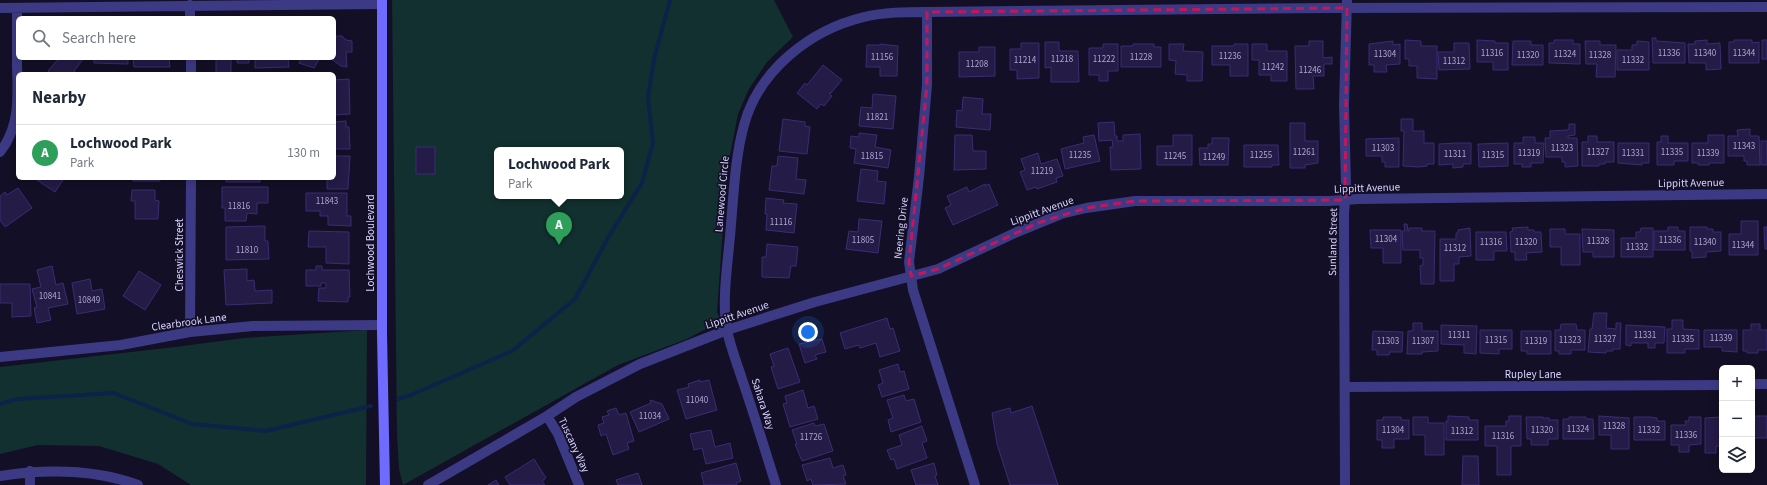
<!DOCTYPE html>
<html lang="en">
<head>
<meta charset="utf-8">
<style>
  :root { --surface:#fff; --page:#f2f2f3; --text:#1f2937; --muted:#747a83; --line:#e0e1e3; --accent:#117e91 }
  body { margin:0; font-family:"Source Sans 3",sans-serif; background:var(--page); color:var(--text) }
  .controls { position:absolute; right:12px; bottom:12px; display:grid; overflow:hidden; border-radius:6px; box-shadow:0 2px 10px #0003 }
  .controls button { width:36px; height:36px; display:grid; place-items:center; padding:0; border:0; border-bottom:1px solid var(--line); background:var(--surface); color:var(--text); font:20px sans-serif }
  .you { position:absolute; left:808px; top:332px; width:14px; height:14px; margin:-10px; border:3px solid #fff; border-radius:50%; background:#1a73e8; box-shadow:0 0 0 6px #1a73e833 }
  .badge { display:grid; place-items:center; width:26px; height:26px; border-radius:50%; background:var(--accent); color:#fff; font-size:13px; font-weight:700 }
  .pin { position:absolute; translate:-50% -33px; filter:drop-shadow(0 1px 2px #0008) }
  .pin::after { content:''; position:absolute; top:21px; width:14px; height:12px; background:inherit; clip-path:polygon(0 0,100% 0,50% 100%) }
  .popup { position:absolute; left:494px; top:147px; width:130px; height:52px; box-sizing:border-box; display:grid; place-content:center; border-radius:6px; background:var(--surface); filter:drop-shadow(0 1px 3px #0005); font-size:13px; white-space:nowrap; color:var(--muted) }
  .popup b { font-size:15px; color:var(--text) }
  .popup::after { content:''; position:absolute; left:50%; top:100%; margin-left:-8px; border:8px solid transparent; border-top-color:var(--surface) }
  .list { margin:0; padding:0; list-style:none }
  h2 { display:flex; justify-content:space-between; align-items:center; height:52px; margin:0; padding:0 16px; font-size:17px }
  h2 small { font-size:13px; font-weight:400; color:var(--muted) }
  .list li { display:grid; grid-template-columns:26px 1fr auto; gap:12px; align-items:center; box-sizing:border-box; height:56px; padding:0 16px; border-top:1px solid var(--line) }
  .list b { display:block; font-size:15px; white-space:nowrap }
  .list p { margin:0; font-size:13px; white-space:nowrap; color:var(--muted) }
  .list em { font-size:13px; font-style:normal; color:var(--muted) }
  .icon { flex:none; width:22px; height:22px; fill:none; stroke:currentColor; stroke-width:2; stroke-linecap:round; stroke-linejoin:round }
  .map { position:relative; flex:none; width:1767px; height:485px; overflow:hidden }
  .search { position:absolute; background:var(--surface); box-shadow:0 2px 10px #0003; left:16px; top:16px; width:320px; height:44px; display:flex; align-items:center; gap:10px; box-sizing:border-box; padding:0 14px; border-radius:6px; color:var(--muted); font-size:15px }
  .panel { position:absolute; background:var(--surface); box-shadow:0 2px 10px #0003; left:16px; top:72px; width:320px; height:108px; border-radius:6px }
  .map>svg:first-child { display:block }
</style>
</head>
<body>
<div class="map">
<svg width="1767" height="485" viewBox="0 0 1767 485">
  <rect width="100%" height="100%" fill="#130f26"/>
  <path fill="#12302f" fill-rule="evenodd" d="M392,0H774L793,37L767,62L749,89L738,114L727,171L717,312L721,321L687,339L618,365L403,485L399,469L397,434ZM497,150H621V196H497Z
    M367,330L366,485H191L158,464L99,446L38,445L0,454V367L175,347L244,338Z"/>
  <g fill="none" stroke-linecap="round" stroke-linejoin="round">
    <path stroke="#0c2248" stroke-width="4" d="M398,399L411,395L512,351L575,299L609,236L642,183L653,143L648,97L654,59L670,0
      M0,404L17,399L114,393L192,424L266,431L371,406"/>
  </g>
  <path fill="#241b47" stroke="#3b2d73" d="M334,36H342L346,40L352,41V52H346L347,67L341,66L330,58H334Z
    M1652,38H1656V41L1685,43V63H1653Z
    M1405,40L1421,41V46H1437V79L1417,78V66H1409V59H1405Z
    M1477,40L1495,41V43H1508V70H1493V62H1477Z
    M1554,40H1573V44H1580V64L1549,63V43H1554Z
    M1707,40V44L1720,43L1721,69L1706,70V63H1689L1688,44H1695V41Z
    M1734,40H1752V43L1759,42V63H1729V42H1734Z
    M1762,40H1767V59H1762Z
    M1309,41H1323V58L1332,57V64H1324V76H1313L1314,89H1296L1295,46H1309Z
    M1393,41V45L1400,44V64L1386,65L1387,72H1374V65H1369V44Z
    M1513,41H1531V45H1543V65H1512Z
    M1585,41H1600V45H1616L1615,77H1596L1597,64H1586Z
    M1637,41L1649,42V70H1617V50H1632V45H1637Z
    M1045,42H1059V51H1078L1079,82H1051V67L1045,68Z
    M1021,43H1039V78L1017,79V70H1010V49H1021Z
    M1454,43H1469L1470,69L1439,70L1438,52H1454Z
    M880,44L898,46L897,76H880V67H866L867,45H880Z
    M1103,44H1118V71H1108V81H1099V75H1089V48H1103Z
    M1133,44H1154V47H1161V67H1121V46H1133Z
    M1169,44H1184L1183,51L1203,52L1202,81H1187V75L1175,74L1176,61L1169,60Z
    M1234,44H1248V76H1230V65H1212V46H1234Z
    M1252,44H1267V51H1287V81H1271V75H1259V60H1252Z
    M979,47H995V76L959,77V52H979Z
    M59,58H84L74,71L77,74H51L48,71Z
    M94,58H128V64L94,63Z
    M133,58H169L170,67H134Z
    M216,58H231V74H216Z
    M237,58H249V63H237Z
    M255,58H288L289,67L255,68Z
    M301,58H320L314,68L299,63Z
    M823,65L842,80L831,93H829L832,96L824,106L821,104L817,109L797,93L805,83L807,85Z
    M349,79L350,114L334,115V80Z
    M873,94L896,96L893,129L859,126L861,107L872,108Z
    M963,97L983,99L982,114H991L990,130L956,127L957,110L962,111Z
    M783,119L805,122V126L810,127L807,154L779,151Z
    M1401,119H1413V131H1424V143H1434V164H1427V166L1419,167L1403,166L1404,131H1401Z
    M346,121V127H349L350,149H334V122Z
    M1114,122L1115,136H1117V141H1123V135L1140,134L1141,169L1111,170L1110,147H1113L1112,140L1099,141L1098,123Z
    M1290,123H1305V141H1318V163L1305,165V168H1290Z
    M1569,124H1575V135L1568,136V138H1577L1578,166L1565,167V162H1562V157H1546L1545,138H1550V131L1567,130L1569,129Z
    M1750,129V136H1759L1760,165H1747V161H1744V156H1728V136H1738L1737,130Z
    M859,133L877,135L875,147L891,150L888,168L854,163L856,149L850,148L851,136L859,137Z
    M955,135H972L973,151H986V169L954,170Z
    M1094,135L1100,161L1065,169L1061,149L1084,143L1083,137Z
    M1173,135H1192V165H1157V146H1173Z
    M1708,135H1724V163H1709V165H1698V163H1692V143H1708Z
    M1588,136H1597V142H1614V162H1605V164H1599V166H1582V142H1588Z
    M1661,136H1668V143H1688V161H1674V165H1657V142H1661Z
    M1523,137H1535V143H1544L1543,163H1531V167H1522V164H1514V143H1523Z
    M1212,138H1229L1228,165H1200L1199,148H1208V144H1212Z
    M1399,138V167H1385V162H1382V156H1366V139Z
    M1761,141H1767V165H1761Z
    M1457,143H1471V164H1463V167L1453,168V164L1439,165V144Z
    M1508,143V166L1479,167L1478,144Z
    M1618,143H1649V163H1642V165L1618,163Z
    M1244,145H1278L1279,165H1272V167H1244Z
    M416,147H435V174H416Z
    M1038,153L1041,164L1057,159L1063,176L1056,178L1057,182L1037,189L1036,187L1027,190L1020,172L1025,170L1021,159Z
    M334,156H350L348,189H327V178H334Z
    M778,156L798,158L796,179L806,180L804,194L769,190L772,166H777Z
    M861,169L878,171L877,181L886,182L884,204L857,201Z
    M34,178H60L63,180L55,192Z
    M133,178H159L160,181H133Z
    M226,178H260V182H226Z
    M985,184V186L989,184L998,205L953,225L945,208L951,205L947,196L967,187L969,192Z
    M222,187H268V203H257V214L247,213L246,221H225V208H222Z
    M18,188L32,208L5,227L0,220V196L5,192L7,195Z
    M132,190H155V200L159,201L158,219H135V201H131Z
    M306,193H347V216H351V226L328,225V216H320V211H306Z
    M766,198L784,200L783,203L797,204L794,233L766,230L767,214H765Z
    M859,219L882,221L878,253L846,249L849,231L858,232Z
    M1741,221H1758V255H1729V234H1741Z
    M1404,224H1407L1408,231H1409V228H1422V231H1435L1434,284H1421L1420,266L1423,265V258H1420V250H1403L1402,231H1405Z
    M265,226V241H268L269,259L226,260V227Z
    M1528,227V230H1534V232H1541L1542,252L1526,253L1527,260H1515V252H1511L1510,232L1513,231L1512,228Z
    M1668,227H1678V231H1685V250H1654V231H1668Z
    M1690,227H1707V229H1713V232H1721V251L1706,252V257L1692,258V251H1690Z
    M1764,227H1767V249H1765Z
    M1470,228L1471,256L1459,257V264H1454V281H1440V239H1456V233H1458V230Z
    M1641,228H1653V257H1621V238H1636V232H1640Z
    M1550,229H1565V234H1580V265H1561V247H1550Z
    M1582,229L1614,230V257H1593V252H1583Z
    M1370,230H1401V263H1383V248H1371Z
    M309,231L349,232V264L326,263V247H308Z
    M1476,232H1506L1507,251H1494V260H1476Z
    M767,244L798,247L796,266H791L789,278L762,277V257H766Z
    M52,266L56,285L63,283L68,304L48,308L51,320L37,323L34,308L37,307L32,289L41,287L37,270Z
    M316,266H322V270H349L350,297H348V302L318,301L319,288H326V283H321V286H306V270H316Z
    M247,269V281L254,280L255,291L272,290V303L226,305L224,270Z
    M139,271L161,285L145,310L123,296Z
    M90,279L92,291L102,289L105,309L77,314L72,283Z
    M0,284H30L31,316L12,317V303H0Z
    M1594,313H1607L1606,328L1616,329V323H1621L1620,349H1613V351H1606V353L1588,352L1590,329H1592Z
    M887,318L890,329L893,328L900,351L880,357L876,343L860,348L859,345L845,349L840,333Z
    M1672,320H1683V329L1699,330V349H1685V353H1667V329H1672Z
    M1413,323H1422V331H1438V351L1422,352V354H1407L1408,331H1413Z
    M1561,324H1576L1577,330H1585V350H1571V354H1559V351H1555V330H1560Z
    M1751,324H1760V330H1767V350H1758V353H1747V351H1743V330H1751Z
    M1441,325L1477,326L1476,354L1464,353V345L1441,344Z
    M1626,325L1665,327L1664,343H1655V348H1648V343H1631V346L1626,345Z
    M1480,330H1512V349H1499V354L1480,353Z
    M1704,330H1737V352L1722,351V347H1704Z
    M1373,331L1403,332L1402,352H1390L1389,355H1377V350H1372Z
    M1521,331H1551V354H1527V351H1521Z
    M822,339L826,352L815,355L817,359L805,363L799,344Z
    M788,348L800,382L778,389L771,367L774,366L770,354Z
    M898,364L900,372L904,371L909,389L882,397L878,385L883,383L879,370Z
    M700,380V382L709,380L717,410L686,419L677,390L689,387L688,384Z
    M803,390L808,408L814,406L818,419L790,427L783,404L787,403L785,396Z
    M904,395L906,401L914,399L921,422L891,432L888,420L893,418L887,400Z
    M650,400L662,404L669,419L639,432L630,412L651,403Z
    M1032,406L1058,485H1010L997,444L992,413L1010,408L1011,413Z
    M616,408L619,415L626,413L634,441L627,443L629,449L613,455L606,434L601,436L598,425L604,423L602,417L609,415L607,411Z
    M1448,416L1469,417V420H1478V440H1446V421H1448Z
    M1509,416H1521V446H1511V475H1497V446H1485V426H1506V421H1509Z
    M1599,416L1629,418V449H1611V435H1599Z
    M1752,416H1767V438H1752Z
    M1383,417H1401V420H1409V439H1394V448H1382V440H1377V420H1383Z
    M1413,417H1428V423H1444V455H1425V435H1413Z
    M1526,417H1543V418H1549V420H1558V439H1548V445H1531V439H1527Z
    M1569,417H1586V419H1593L1594,439H1563V419H1569Z
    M1634,417H1650L1657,418V421H1665V440H1634Z
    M1689,417H1701V444L1689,445V452H1679V445H1671V425H1686L1685,421H1689Z
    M1721,417L1722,446H1716V453H1705V418Z
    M814,423L815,426L824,424L833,451L802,461L795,444H797L792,430Z
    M922,426L927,441L922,443L927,458L897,469L894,459L891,460L887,450L902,445L899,435Z
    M711,430L715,447L730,443L733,458L706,464L702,448L694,450L690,434Z
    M1463,456H1478L1479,485H1462Z
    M830,458L833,468L843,465L846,475L843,476L846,484L813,485L811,479L807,481L802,465Z
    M534,459L546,478L542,481L545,485H510L505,477Z
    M736,463L741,481L736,483L737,485H704L701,473Z
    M934,463L937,475L935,476L938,485H916L911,470Z
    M638,473L642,485H618L616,480Z
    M496,480L499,485H488Z"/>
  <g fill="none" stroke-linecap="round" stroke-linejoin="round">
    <path stroke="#3d3a85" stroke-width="10" d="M190,5V18
      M0,8L382,4
      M927,12V85L919,177L909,262L913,290L975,485
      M191,58V74
      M0,152C20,127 18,97 17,66C17,47 17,27 17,8
      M190,332L191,178
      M0,357L121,345L190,332L253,326L382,325
      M1752,384H1767
      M1345,387L1722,385
      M547,416L558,434L579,485
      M0,476C46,469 94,469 138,485
      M30,485V471
      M428,485L547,416L576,397L640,364L727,330L815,302L938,269L1017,232L1061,214L1086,208L1135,201H1329L1358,199L1767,194
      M776,485C765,450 754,414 742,379C737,363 730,346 727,330C721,299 729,256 731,224C734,191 735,158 744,125C759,70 810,30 864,17C884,12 906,12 927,12L1327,8L1767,7
      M1345,485L1344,214L1346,186L1344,105L1347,0"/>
    <path stroke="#6f6bff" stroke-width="10" d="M382,0V334L385,485"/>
  </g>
  <path fill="none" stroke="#c2185b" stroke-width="3" stroke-dasharray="8 5" stroke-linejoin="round" d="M1347,8L1345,200L1135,201L1086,208L1038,223L938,269L911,276L909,262L927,85V12Z"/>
  <g text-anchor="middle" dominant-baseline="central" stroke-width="3.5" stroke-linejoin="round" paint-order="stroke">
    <g font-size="9" fill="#aca6d1">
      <text x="1492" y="53">11316</text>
      <text x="1669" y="53">11336</text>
      <text x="1705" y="53">11340</text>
      <text x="1744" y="53">11344</text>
      <text x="1385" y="54">11304</text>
      <text x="1565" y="54">11324</text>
      <text x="1528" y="55">11320</text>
      <text x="1600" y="55">11328</text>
      <text x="1230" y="56">11236</text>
      <text x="882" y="57">11156</text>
      <text x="1141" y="57">11228</text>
      <text x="1062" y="59">11218</text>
      <text x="1104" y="59">11222</text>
      <text x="1025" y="60">11214</text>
      <text x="1633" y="60">11332</text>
      <text x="1454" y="61">11312</text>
      <text x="977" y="64">11208</text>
      <text x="1273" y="67">11242</text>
      <text x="1310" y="70">11246</text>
      <text x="877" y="117">11821</text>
      <text x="1744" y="146">11343</text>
      <text x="1383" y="148">11303</text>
      <text x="1562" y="148">11323</text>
      <text x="1304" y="152">11261</text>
      <text x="1598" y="152">11327</text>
      <text x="1672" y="152">11335</text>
      <text x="1529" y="153">11319</text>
      <text x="1633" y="153">11331</text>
      <text x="1708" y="153">11339</text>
      <text x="1455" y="154">11311</text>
      <text x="1080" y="155">11235</text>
      <text x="1261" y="155">11255</text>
      <text x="1493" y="155">11315</text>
      <text x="872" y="156">11815</text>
      <text x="1175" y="156">11245</text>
      <text x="1214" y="157">11249</text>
      <text x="1042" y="171">11219</text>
      <text x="327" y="201">11843</text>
      <text x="239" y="206">11816</text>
      <text x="781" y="222">11116</text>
      <text x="1386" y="239">11304</text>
      <text x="863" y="240">11805</text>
      <text x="1670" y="240">11336</text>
      <text x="1598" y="241">11328</text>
      <text x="1491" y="242">11316</text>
      <text x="1526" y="242">11320</text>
      <text x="1705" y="242">11340</text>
      <text x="1743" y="245">11344</text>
      <text x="1637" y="247">11332</text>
      <text x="1455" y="248">11312</text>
      <text x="247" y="250">11810</text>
      <text x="50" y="296">10841</text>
      <text x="89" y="300">10849</text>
      <text x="1459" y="335">11311</text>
      <text x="1645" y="335">11331</text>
      <text x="1721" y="338">11339</text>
      <text x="1605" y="339">11327</text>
      <text x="1683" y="339">11335</text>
      <text x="1496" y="340">11315</text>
      <text x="1570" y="340">11323</text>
      <text x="1388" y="341">11303</text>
      <text x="1423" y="341">11307</text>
      <text x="1536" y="341">11319</text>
      <text x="697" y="400">11040</text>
      <text x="650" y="416">11034</text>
      <text x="1614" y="426">11328</text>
      <text x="1578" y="429">11324</text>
      <text x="1393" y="430">11304</text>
      <text x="1542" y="430">11320</text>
      <text x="1649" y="430">11332</text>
      <text x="1462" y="431">11312</text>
      <text x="1686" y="435">11336</text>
      <text x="1503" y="436">11316</text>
      <text x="811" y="437">11726</text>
    </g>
    <g font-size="11" fill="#d9d4ff" stroke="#130f26">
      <text transform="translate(1691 183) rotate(-1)">Lippitt Avenue</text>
      <text transform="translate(1367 188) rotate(-2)">Lippitt Avenue</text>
      <text transform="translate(722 194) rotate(-85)">Lanewood Circle</text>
      <text transform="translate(1042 211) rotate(-20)">Lippitt Avenue</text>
      <text transform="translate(901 228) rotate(-84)">Neering Drive</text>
      <text transform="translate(1333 242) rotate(-89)">Sunland Street</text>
      <text transform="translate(370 243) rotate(-90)">Lochwood Boulevard</text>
      <text transform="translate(179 255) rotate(-90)">Cheswick Street</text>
      <text transform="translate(737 315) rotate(-19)">Lippitt Avenue</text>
      <text transform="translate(189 322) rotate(-8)">Clearbrook Lane</text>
      <text x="1533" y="374">Rupley Lane</text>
      <text transform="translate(763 404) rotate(72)">Sahara Way</text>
      <text transform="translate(574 445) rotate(65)">Tuscany Way</text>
    </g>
  </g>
</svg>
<div class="controls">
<button>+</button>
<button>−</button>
<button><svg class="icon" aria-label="layers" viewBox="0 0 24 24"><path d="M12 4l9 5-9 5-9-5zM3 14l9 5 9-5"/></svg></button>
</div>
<div class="you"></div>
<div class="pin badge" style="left:559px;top:245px;background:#2e9e5b">A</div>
<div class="popup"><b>Lochwood Park</b>Park</div>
<div class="search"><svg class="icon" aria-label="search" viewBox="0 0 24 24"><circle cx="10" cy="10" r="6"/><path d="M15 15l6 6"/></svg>Search here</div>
<section class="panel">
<h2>Nearby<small></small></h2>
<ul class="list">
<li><span class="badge" style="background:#2e9e5b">A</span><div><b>Lochwood Park</b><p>Park</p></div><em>130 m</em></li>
</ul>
</section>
</div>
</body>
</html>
